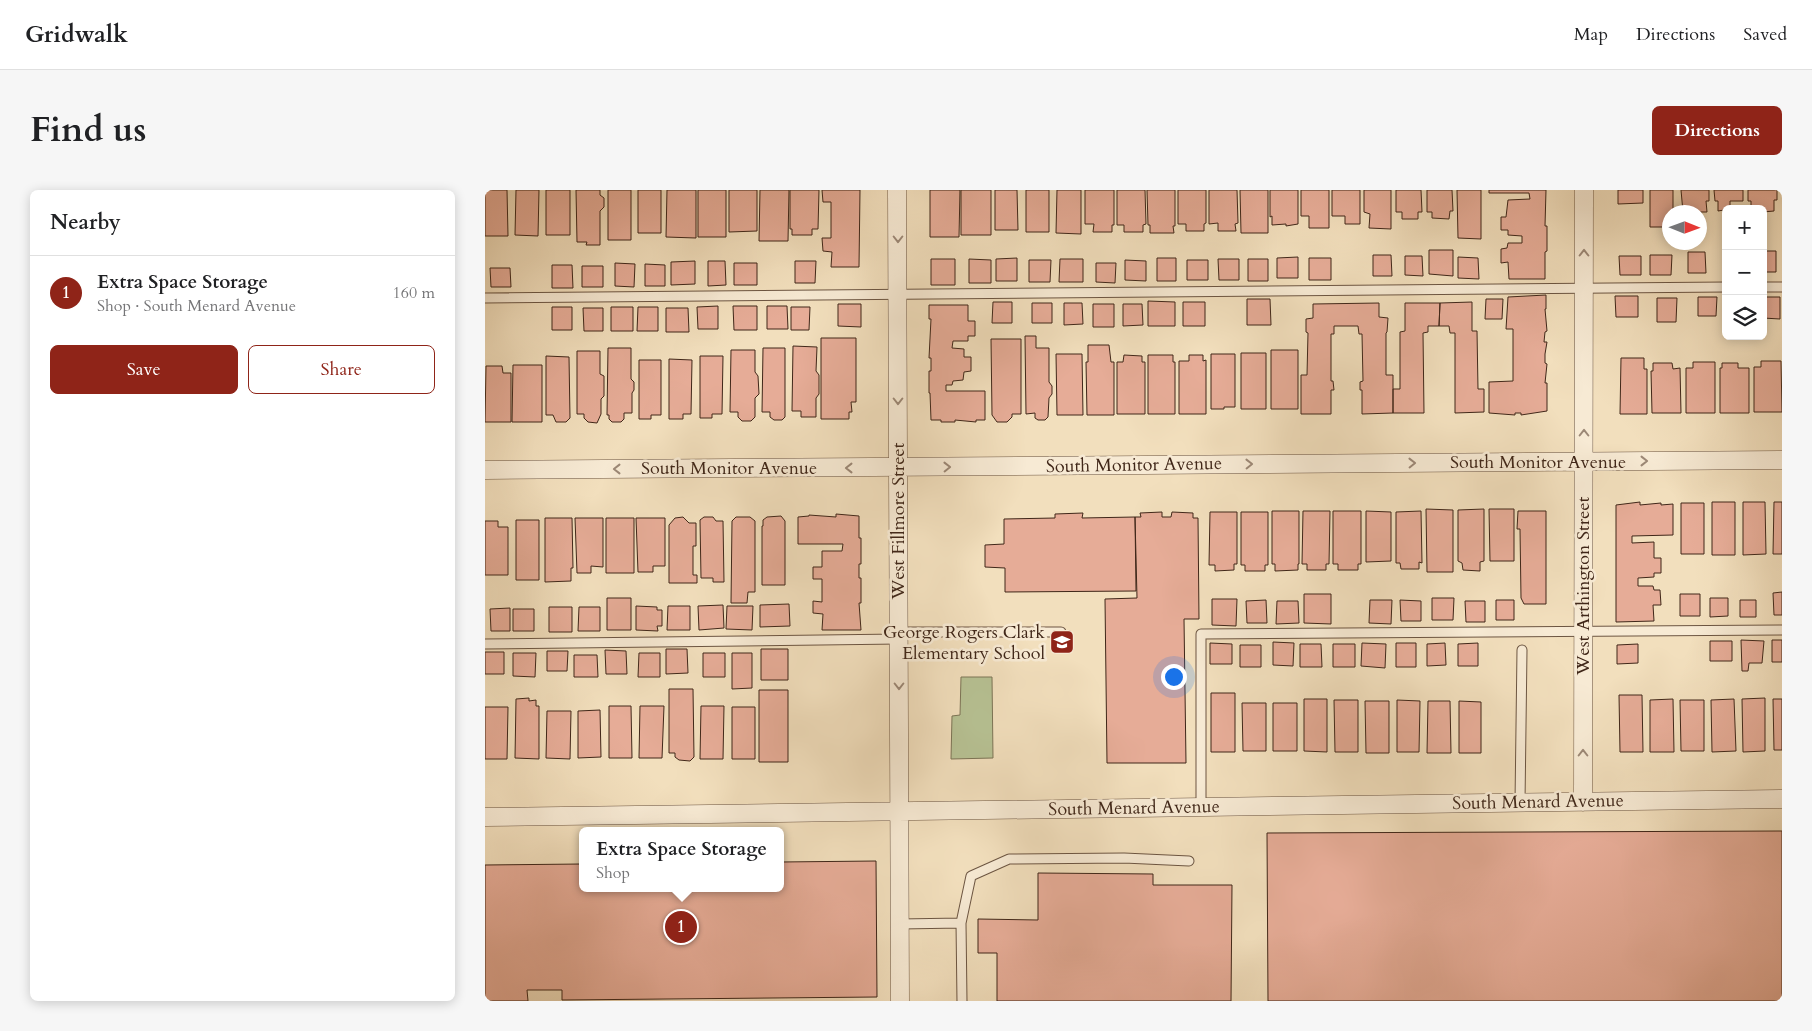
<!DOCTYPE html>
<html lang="en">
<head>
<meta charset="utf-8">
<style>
  :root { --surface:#fff; --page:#f6f6f6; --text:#202124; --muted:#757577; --line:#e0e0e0; --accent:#8f2418 }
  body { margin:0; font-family:Cardo,serif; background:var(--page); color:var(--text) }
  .controls { position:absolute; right:15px; top:15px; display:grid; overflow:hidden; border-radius:8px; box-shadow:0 2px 12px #0003 }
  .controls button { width:45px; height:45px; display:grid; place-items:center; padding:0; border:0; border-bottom:1px solid var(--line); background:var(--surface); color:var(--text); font:25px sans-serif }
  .compass { position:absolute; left:1177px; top:15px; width:45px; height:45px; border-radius:50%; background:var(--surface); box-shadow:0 2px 12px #0003; rotate:91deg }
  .you { position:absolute; left:688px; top:486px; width:18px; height:18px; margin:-12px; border:4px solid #fff; border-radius:50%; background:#1a73e8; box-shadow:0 0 0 8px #1a73e833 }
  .badge { display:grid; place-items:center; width:32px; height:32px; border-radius:50%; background:var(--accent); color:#fff; font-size:16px; font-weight:700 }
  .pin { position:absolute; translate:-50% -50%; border:2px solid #fff; box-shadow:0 1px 5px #0006 }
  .popup { position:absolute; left:94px; top:637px; width:205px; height:65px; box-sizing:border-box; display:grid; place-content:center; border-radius:8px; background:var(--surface); filter:drop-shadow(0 1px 4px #0005); font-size:16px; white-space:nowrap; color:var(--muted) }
  .popup b { font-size:19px; color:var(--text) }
  .popup::after { content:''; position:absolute; left:50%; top:100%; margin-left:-10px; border:10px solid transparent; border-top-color:var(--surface) }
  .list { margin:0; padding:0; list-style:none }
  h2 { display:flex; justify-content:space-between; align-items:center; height:65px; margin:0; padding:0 20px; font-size:21px }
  h2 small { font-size:16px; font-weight:400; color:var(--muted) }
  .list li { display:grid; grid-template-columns:32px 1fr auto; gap:15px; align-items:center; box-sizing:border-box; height:75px; padding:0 20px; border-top:1px solid var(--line) }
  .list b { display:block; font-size:19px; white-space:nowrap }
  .list p { margin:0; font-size:16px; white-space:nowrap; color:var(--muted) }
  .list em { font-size:16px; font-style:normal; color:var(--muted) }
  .actions { display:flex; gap:10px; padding:15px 20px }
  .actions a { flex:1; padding:11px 0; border:1px solid var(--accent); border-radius:8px; text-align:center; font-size:18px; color:var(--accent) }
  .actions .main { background:var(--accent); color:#fff }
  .icon { flex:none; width:28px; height:28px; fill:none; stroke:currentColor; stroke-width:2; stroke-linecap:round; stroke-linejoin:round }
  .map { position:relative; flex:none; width:1297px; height:811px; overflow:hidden; border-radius:8px }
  header { display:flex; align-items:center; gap:30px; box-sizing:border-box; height:70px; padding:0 25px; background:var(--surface); border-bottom:1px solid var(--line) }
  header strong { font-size:24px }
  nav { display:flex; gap:28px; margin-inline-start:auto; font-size:18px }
  .intro { display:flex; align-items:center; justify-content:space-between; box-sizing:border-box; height:120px; padding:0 30px }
  h1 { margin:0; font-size:35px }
  .button { padding:12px 22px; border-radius:8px; background:var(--accent); color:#fff; font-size:18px; font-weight:700 }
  main { display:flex; gap:30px; padding:0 30px }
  aside { flex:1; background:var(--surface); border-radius:8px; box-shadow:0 2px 12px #0003 }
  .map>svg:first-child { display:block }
</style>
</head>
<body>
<header>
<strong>Gridwalk</strong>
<nav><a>Map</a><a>Directions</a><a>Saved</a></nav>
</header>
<div class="intro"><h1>Find us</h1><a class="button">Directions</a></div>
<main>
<aside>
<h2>Nearby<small></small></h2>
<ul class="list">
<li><span class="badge">1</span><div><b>Extra Space Storage</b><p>Shop · South Menard Avenue</p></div><em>160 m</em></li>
</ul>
<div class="actions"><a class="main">Save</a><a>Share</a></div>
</aside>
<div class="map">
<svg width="1297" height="811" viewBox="0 0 1297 811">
  <rect width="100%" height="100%" fill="#f2dfbd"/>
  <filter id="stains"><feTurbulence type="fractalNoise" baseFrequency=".004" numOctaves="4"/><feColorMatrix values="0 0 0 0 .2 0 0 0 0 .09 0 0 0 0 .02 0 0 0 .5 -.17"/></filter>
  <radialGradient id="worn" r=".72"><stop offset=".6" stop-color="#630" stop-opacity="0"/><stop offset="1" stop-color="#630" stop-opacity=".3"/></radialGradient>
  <path fill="#b7c294" stroke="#7c7456" d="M476,487H507L508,568L466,569L467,526L475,525Z"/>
  <path fill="#e6ac97" stroke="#402719" d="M0,0H22L23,46H0Z
    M31,0H54L53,46L30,45Z
    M61,0H85V45H61Z
    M91,0H115V5L119,8V17L115,21V55H101L102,52H92Z
    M123,0H146V50H123Z
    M153,0H176V43H153Z
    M182,0H211V48L181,47Z
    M213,0H241V47H213Z
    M244,0H272V41L244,42Z
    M275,0H304L303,51H274Z
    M305,0H334L333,39H327V45H307V39H305Z
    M337,0H375L374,77H346L347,62L338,61L337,48H346V12H338Z
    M445,0H475L474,47H445Z
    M476,0H506V45H476Z
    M510,0H532L533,40H510Z
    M541,0H564V42H541Z
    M572,0H596V44L571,43Z
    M600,0H629V35H627V42H608L609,34H600Z
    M632,0H660L661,34L658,35V42H639V35H632Z
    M662,0H690V36H688L689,43H665V35H663Z
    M693,0H721V33L719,34V41H701V34H693Z
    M724,0H752L753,33L750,34L751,41H733V33L724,34Z
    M755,0H783V43H756Z
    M785,0H813V34L801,36V34L787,35V26L785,27Z
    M816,0H844V38H824V26H816Z
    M847,0H875V34H860V26H847Z
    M879,0H906V39L884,38L885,24L879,22Z
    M911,0H936L937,22H933V29H917V22H911Z
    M942,0H967L968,21H965L964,29L947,28V22H942Z
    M972,0H996V49L973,48Z
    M1004,0H1061L1060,36H1062V61L1060,62V89H1024L1023,72L1016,73V59L1022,58L1023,53H1037V46L1023,45V40H1016V27H1021L1023,10L1045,9L1044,3H1004Z
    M1133,0H1158V13L1133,14Z
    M1165,0H1188V22H1184V37H1165Z
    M1196,0H1224V11H1221L1222,22H1198Z
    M1229,0H1258V11H1245V19L1233,21V11H1230Z
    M1263,0H1292V10H1289V21L1278,22V19H1266V11H1263Z
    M944,60H968V86L944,84Z
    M1278,61H1291V82H1278Z
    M1203,62H1220L1221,83H1203Z
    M888,65H906L907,86H888Z
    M1165,65H1187L1186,85H1165Z
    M920,66H937L938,86L920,85Z
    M1134,66H1156V85H1135Z
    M813,67V88H792V68Z
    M973,67L993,68L994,89L973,88Z
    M532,68V91H511V69Z
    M672,68H691V91H672Z
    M824,68H846V90H824Z
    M446,69H470V95H446Z
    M484,69L506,70V93H484Z
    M575,69H598V92H574Z
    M733,69H754V90H734Z
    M763,69H783V91H763Z
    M544,70H566L565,92H544Z
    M640,70L661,71V91L640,90Z
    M702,70H723V90H702Z
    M210,71V94L186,95V72Z
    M223,71H240L241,95L223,96Z
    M310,71H331L330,93H310Z
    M130,73L150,74L149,97L130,96Z
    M249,73H272V95H249Z
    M611,73H631L630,93L611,92Z
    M160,74L180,75V96H160Z
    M67,75H87L88,98H67Z
    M97,76H118V97H97Z
    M5,78H25L26,97H6Z
    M1061,105V119H1060L1062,141L1060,142L1059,152H1062L1060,164V173L1062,174L1060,193H1062V221L1036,225V223H1030V225L1004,223V192L1028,191V139H1021L1023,107Z
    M1130,106H1153V127H1131Z
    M1213,107H1232L1231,126H1213Z
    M1278,107H1295V129L1278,128Z
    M1172,108H1192L1191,132H1172Z
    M762,109H785L786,135H762Z
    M1001,109H1018L1017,129H1000Z
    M663,111L690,112V136H663Z
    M508,112H527V133H507Z
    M698,112H720V136H698Z
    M987,112V141H992L993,199H999V222L970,223V143H965L964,136H954L955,113Z
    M547,113H567V133H547Z
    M579,113H597L598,134L579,135Z
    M894,113V127L903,128L902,142L901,143V185H908V223L877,224V200H875V192L878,191L877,144H874L873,136H849V144H846V191H848L849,200H846V224H816V185H822L823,143L821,142V129L828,128V114Z
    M920,113H955L954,136H943V142L938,143L939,223H908V199H915V142L920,141Z
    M353,114H376V137L353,136Z
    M608,114H629V137H608Z
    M638,114H657L658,135L638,136Z
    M444,115H483V131H490V146H483V151H468L467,158L479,159V167H486V181L479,182L478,190L468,191L467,195H461V201H500V230H491V232L470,230V232H456V230H446L445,203H444V181H446V168H444L446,129H444Z
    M233,116V139H213L212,117Z
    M248,116H272V140H249Z
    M282,116H302L303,139H282Z
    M67,117H87V140H67Z
    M126,117H148V141H126Z
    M153,117H173V141H152Z
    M306,117H325L324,140H306Z
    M98,118H118V141H99Z
    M181,118H203L204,142H181Z
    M540,146H551V158H564V192L567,196V204L564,208L563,227L560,230H553L550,228V223L541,224Z
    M336,148H371V212H366L367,222H364V229H336Z
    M506,149H536V224H527V227L522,232H512L507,225Z
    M603,155H624L626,172H629V225H602L601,172H603Z
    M308,156L332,157L331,181L334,185V204L331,208V227H316V221H307Z
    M123,158H146V189L149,192V200L147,203V223H139V229L136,232H127L124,229V225H122Z
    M278,158H300V227L297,230H289L285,227V222H277Z
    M246,160H270V182L273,186L274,204L270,208V227L266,231H257L253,227V222H245Z
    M786,160H813V219H786Z
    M92,161H115V184L119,186V206L116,209V224L112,233L103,232L99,228V224H92Z
    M756,163H781V219H756Z
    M571,164H597L598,225H572Z
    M726,164H750V217H739V219H726Z
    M639,165L657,166V172H660V224H632V172H638Z
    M663,165H688V172H690V224H663Z
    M704,165H718V171L721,170V224H694V171H704Z
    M61,166L84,167L85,228L81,232H71L68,225H61Z
    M215,166H238L237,224H227V228H215Z
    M1136,168H1159V179H1162V224H1135Z
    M184,169L207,170L206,224H198V229H184Z
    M154,170H176V225H166V229H154Z
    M1276,171H1296L1297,222H1269V177H1276Z
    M1208,172H1230V223H1201V178H1208Z
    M1168,173H1187L1188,179L1195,178L1196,223H1167L1166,181H1168Z
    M1237,173H1253V178H1264V223H1235V178H1237Z
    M28,175H57V232H27Z
    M1,176H17L18,183H26V232H0Z
    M1155,312V315L1176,313V315L1188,314V345L1147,346V353L1169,352V368H1176V383H1169V387L1153,388V396H1168L1169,400H1175L1176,415H1168L1169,431L1131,432V315Z
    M1227,312H1250V365H1227Z
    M1258,312H1280L1281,364L1258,365Z
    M1289,312H1297V364H1288Z
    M1196,313H1219V364H1196Z
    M941,319L968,320V382H942Z
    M999,319V371L995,372V381L978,380L977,373L973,371V320Z
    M1004,319H1029V371H1005Z
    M787,321H814V374H813V380L790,381V374H787Z
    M818,321H845L844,374H841V380H822V374H817Z
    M848,321H876V374H873V380H853V374H848Z
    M881,321L906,322V371L881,372Z
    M936,321L937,373L934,372V379H916L915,373H911V322Z
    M1033,321H1061V414H1039L1036,408L1035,339H1032Z
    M677,322V327H686L687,322L708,323V328H713L714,429H699L701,573H622L620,409L652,408L650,327H656L655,323Z
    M725,322H752V374H749V380L730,381V375H724Z
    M756,322H783V375H780V381H760V375H756Z
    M598,323L597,328L650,327L651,401L520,402V378L500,377V355L519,354V329L570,328V324Z
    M351,324L374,326V348H376V374H374V388H376V413H374L376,440H337L338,424L328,423V411L337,412V389H328V377H337V361H357L358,354H313V327L324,326V325L351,327Z
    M296,326L300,331V395H277V336H278V330L282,327Z
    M198,327L204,333H211V356H208V385H212V393H184V335L190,328Z
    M219,327H228L231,331H238L239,392H228V388H216L215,330Z
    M251,327H265L270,331V402H263L262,413H246L247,331Z
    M60,328H87L88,378H86V391L60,392Z
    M90,328H118V377L106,376V383H92Z
    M121,328H149V383H121Z
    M151,328H180V376H168V382H153Z
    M31,330H54V390H31Z
    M0,331H13V337H23V385H0Z
    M1297,402V425H1289L1288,403Z
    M819,404H846V434L819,433Z
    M1195,404H1215V426H1195Z
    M122,408H146V440H122Z
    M947,408H969L968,430H947Z
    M1225,408H1243V426L1225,427Z
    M727,409H752L751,436L727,435Z
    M781,410L782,433H762L761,411Z
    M885,410H907L906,434L884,433Z
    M915,410L936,411V431H916Z
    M1011,410H1029V430H1011Z
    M1255,410H1271V427H1255Z
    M792,411H813L814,433L791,434Z
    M980,411H1000V432H981Z
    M304,414L305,436L275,437V415Z
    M238,415L239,438L214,440L213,416Z
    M151,416L172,417V420H177V436H172L173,441L151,440Z
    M183,416H205V440H182Z
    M242,416H268L267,440L241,439Z
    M64,417H87V442H64Z
    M94,417H115V441H93Z
    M25,418V441H6L5,419Z
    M28,419H49V441H28Z
    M1256,450L1279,451L1277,473H1264L1263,481H1257Z
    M1287,450H1297V472H1287Z
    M1225,451H1247V471H1225Z
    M788,452L809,453L808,476L788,475Z
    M725,453L747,454V474H725Z
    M877,453L901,454L900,478L876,476Z
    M911,453H931V477H911Z
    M960,453L961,475L942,476V454Z
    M993,453V476H973V454Z
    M815,454H836L837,477H815Z
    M848,454H870V477H848Z
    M1153,454V473L1132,474V455Z
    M755,455H776V477H755Z
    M181,459H202L203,483L181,484Z
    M276,459H303V490H276Z
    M120,460L141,461L142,484H121Z
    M62,461H83L82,481H62Z
    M0,462H19V484H0Z
    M28,463H51L50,487L28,486Z
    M154,463H175V487H153Z
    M218,463H240V487H218Z
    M247,463H267V498L247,499Z
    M89,465H112L113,487H89Z
    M184,499H208L209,567L205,571L194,570L190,567V563H184Z
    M274,500H303V572H274Z
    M726,503H750V562H726Z
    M1134,505H1157L1158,562H1135Z
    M44,508V511L51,510V516H54V569L30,568L31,509Z
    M1280,508V561L1258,562L1257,509Z
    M819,509H842V562L819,561Z
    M1188,509L1189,562H1165V510Z
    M1249,509L1251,561L1227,562L1226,510Z
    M1288,509H1297V560H1289Z
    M849,510H873V562H850Z
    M912,510L935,511L934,562H912Z
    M1195,510H1219V561H1196Z
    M880,511H904V563H881Z
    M943,511H965L966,563H942Z
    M974,511L996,512V563H974Z
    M757,513H781V561H758Z
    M788,513H812V561H788Z
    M124,516H146L147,568H124Z
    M155,516H179L177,568H154Z
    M216,516H239L238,569H215Z
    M0,517H23L22,569H0Z
    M247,517H270V569H247Z
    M115,520L116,567L93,568V521Z
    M62,521H86L85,569L61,568Z
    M1297,641V811H783L782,643Z
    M391,671L392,807L77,810V800H42L43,811H0V675L97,674V698H295V672Z
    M553,683L668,684V695H747L746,811H512V763H493V729L553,730Z"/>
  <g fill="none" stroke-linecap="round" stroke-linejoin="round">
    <defs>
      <path id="service" d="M1278,97H1297
        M0,108L1241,97
        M414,442H576
        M0,454L414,449
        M1035,613L1037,460
        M716,617V444L1297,440
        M476,733L477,811
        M415,734L476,733L486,686L524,669L639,668L704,671"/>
      <path id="minor" d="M412,0L415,811
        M0,280L1297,270
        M1098,612L1099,0
        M0,627L1297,609"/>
    </defs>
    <use href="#service" stroke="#6c5542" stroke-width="11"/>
    <use href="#minor" stroke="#6c5542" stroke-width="19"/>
    <use href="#service" stroke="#f7ead4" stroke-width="9"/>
    <use href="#minor" stroke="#f7ead4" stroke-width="18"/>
  </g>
  <defs><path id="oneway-chevron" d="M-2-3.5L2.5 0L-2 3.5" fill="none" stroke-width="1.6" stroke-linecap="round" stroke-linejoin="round" transform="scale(1.25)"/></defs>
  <g stroke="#9c8876">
    <use href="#oneway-chevron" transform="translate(413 49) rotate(90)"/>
    <use href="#oneway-chevron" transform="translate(1099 63) rotate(-90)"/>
    <use href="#oneway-chevron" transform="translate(413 211) rotate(90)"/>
    <use href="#oneway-chevron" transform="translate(1099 243) rotate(-90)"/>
    <use href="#oneway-chevron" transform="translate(1159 271)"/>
    <use href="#oneway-chevron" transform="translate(927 273) rotate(-1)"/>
    <use href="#oneway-chevron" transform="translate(764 274) rotate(-1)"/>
    <use href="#oneway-chevron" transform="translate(462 277) rotate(-1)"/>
    <use href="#oneway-chevron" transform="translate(364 278) rotate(180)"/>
    <use href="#oneway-chevron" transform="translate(132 279) rotate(180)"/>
    <use href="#oneway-chevron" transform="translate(414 496) rotate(90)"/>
    <use href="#oneway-chevron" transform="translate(1098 563) rotate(-90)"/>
  </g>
  <defs>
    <symbol id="school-square" viewBox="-11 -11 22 22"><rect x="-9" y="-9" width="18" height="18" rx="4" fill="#8f2418" stroke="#f7ead4"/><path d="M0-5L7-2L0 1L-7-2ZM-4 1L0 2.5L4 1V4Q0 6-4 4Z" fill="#fff"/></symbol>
  </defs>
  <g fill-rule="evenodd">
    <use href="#school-square" x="563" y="438" width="28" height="28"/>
  </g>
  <g text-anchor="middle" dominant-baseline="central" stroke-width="5" stroke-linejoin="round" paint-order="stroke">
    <g font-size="18" fill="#402719" stroke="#f7ead4">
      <text x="1053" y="272">South Monitor Avenue</text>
      <text transform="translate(649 275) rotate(-1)">South Monitor Avenue</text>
      <text x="244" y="278">South Monitor Avenue</text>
      <text transform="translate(413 331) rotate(-90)">West Fillmore Street</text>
      <text transform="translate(1098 396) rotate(-90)">West Arthington Street</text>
      <text transform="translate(1053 612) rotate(-1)">South Menard Avenue</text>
      <text transform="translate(649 618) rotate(-1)">South Menard Avenue</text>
    </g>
    <g font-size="18" fill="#402719" stroke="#f7ead4" text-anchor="end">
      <text x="560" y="442">George Rogers Clark<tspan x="560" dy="21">Elementary School</tspan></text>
    </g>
  </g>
  <rect width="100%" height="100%" filter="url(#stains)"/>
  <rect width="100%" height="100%" fill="url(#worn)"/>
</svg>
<div class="controls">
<button>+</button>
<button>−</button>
<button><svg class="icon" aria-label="layers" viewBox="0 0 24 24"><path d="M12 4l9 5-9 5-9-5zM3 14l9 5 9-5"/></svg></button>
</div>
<svg class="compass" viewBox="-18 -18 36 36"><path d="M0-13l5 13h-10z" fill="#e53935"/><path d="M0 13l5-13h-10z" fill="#757577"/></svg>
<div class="you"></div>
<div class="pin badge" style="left:196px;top:737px">1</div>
<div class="popup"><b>Extra Space Storage</b>Shop</div>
</div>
</main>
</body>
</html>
